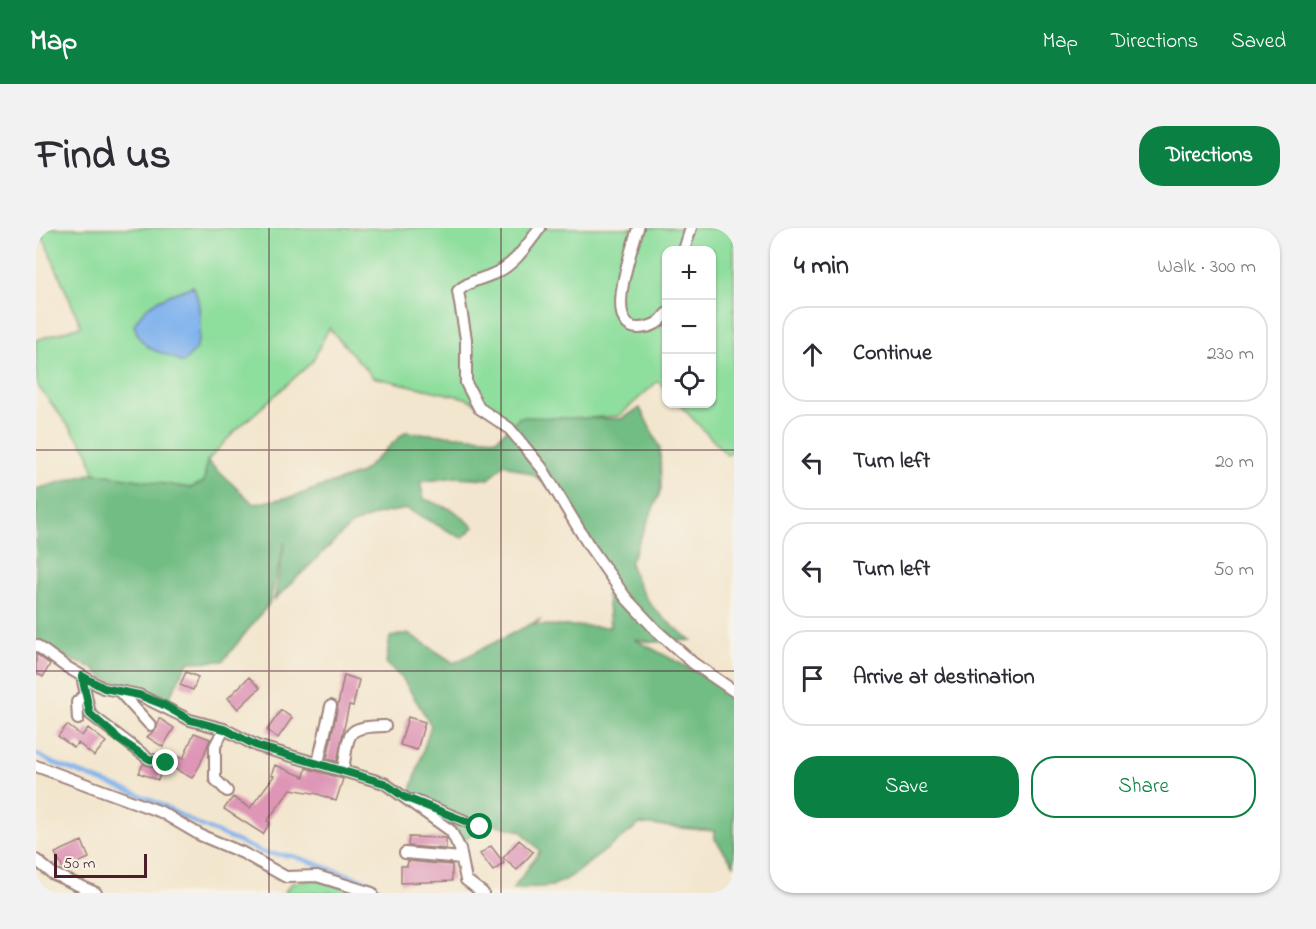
<!DOCTYPE html>
<html lang="en">
<head>
<meta charset="utf-8">
<style>
  :root { --surface:#fff; --page:#f2f2f3; --text:#2b2b33; --muted:#7c7c81; --line:#e1e1e2; --accent:#0b8043 }
  body { margin:0; font-family:"Indie Flower",sans-serif; background:var(--page); color:var(--text) }
  .controls { position:absolute; right:18px; top:18px; display:grid; overflow:hidden; border-radius:12px; box-shadow:0 2px 4px #0004 }
  .controls button { width:54px; height:54px; display:grid; place-items:center; padding:0; border:0; border-bottom:2px solid var(--line); background:var(--surface); color:var(--text); font:30px sans-serif }
  .scale { position:absolute; left:18px; bottom:15px; width:93px; box-sizing:border-box; padding-left:6px; border:3px solid #4a1f2b; border-top:0; font-size:16px; line-height:21px; white-space:nowrap; color:#4a1f2b; -webkit-text-stroke:4px #f7f3e8; paint-order:stroke }
  .stop { position:absolute; width:18px; height:18px; margin:-14px; border:4px solid #0b8043; border-radius:50%; background:#fff }
  .stop.end { background:#0b8043; border-color:#fff; box-shadow:0 2px 6px #0008 }
  .list { margin:0; padding:0; list-style:none }
  h2 { display:flex; justify-content:space-between; align-items:center; height:78px; margin:0; padding:0 24px; font-size:26px }
  h2 small { font-size:20px; font-weight:400; color:var(--muted) }
  .list li { display:grid; grid-template-columns:39px 1fr auto; gap:18px; align-items:center; box-sizing:border-box; height:96px; margin:0 12px 12px; padding:0 12px; border:2px solid var(--line); border-radius:24px }
  .list b { display:block; font-size:22px; white-space:nowrap }
  .list em { font-size:20px; font-style:normal; color:var(--muted) }
  .actions { display:flex; gap:12px; padding:18px 24px }
  .actions a { flex:1; padding:14px 0; border:2px solid var(--accent); border-radius:24px; text-align:center; font-size:21px; color:var(--accent) }
  .actions .main { background:var(--accent); color:#fff }
  .icon { flex:none; width:33px; height:33px; fill:none; stroke:currentColor; stroke-width:2; stroke-linecap:round; stroke-linejoin:round }
  .map { position:relative; flex:none; width:698px; height:665px; overflow:hidden; border-radius:24px }
  header { display:flex; align-items:center; gap:36px; box-sizing:border-box; height:84px; padding:0 30px; background:var(--accent); color:#fff }
  header strong { font-size:28px }
  nav { display:flex; gap:33px; margin-inline-start:auto; font-size:21px }
  .intro { display:flex; align-items:center; justify-content:space-between; box-sizing:border-box; height:144px; padding:0 36px }
  h1 { margin:0; font-size:42px }
  .button { padding:15px 27px; border-radius:24px; background:var(--accent); color:#fff; font-size:21px; font-weight:700 }
  main { display:flex; gap:36px; padding:0 36px }
  aside { flex:1; background:var(--surface); border-radius:24px; box-shadow:0 2px 4px #0004 }
  .map>svg:first-child { display:block }
</style>
</head>
<body>
<header>
<strong>Map</strong>
<nav><a>Map</a><a>Directions</a><a>Saved</a></nav>
</header>
<div class="intro"><h1>Find us</h1><a class="button">Directions</a></div>
<main>
<div class="map">
<svg width="698" height="665" viewBox="0 0 698 665">
  <rect width="100%" height="100%" fill="#f7f3e8"/>
  <filter id="ink" filterUnits="userSpaceOnUse"><feTurbulence type="fractalNoise" baseFrequency=".0167" numOctaves="2"/><feDisplacementMap in="SourceGraphic" scale="12" xChannelSelector="R" yChannelSelector="G"/><feConvolveMatrix kernelMatrix="1 2 1 2 8 2 1 2 1" color-interpolation-filters="sRGB"/></filter>
  <filter id="wash" filterUnits="userSpaceOnUse"><feTurbulence type="fractalNoise" baseFrequency=".008" numOctaves="4" result="noise"/><feDisplacementMap in="SourceGraphic" scale="24" xChannelSelector="R" yChannelSelector="G"/><feGaussianBlur stdDeviation="1.35" result="paint"/><feColorMatrix in="noise" values="0 0 0 0 0 0 0 0 0 0 0 0 0 0 0 0 0 1.4 0 .05"/><feComposite in="paint" operator="in"/></filter>
  <g filter="url(#wash)">
    <rect width="100%" height="100%" fill="#f3e6ce"/>
    <path fill="#8ede9d" stroke="#6c7e64" stroke-width="1.5" d="M3,0H698V222L691,227L643,176H676V22H630V162L622,153L583,188L478,195L429,170L337,149L293,100L276,134L197,205L171,233L168,254L154,260L58,245L52,223L1,157L0,112L45,98Z
      M278,651L329,665H248L256,655Z"/>
    <path fill="#72bd84" stroke="#5e6e58" stroke-width="1.5" d="M604,180L624,220L625,262L594,335C605,373 624,389 655,412L615,414L598,411L698,464V637L679,611L678,603L604,596L534,649L516,658L477,661L504,623L485,603L450,594L427,613L373,569L395,497L367,451L350,435L354,409L372,405L418,435L505,391L499,397L574,399L569,340L524,268L498,247L468,236L453,251L420,249L384,254L388,271L417,282L438,299L426,310L371,281L342,286L315,297L238,372L249,314L233,376L187,433L152,434L133,470L69,451L55,439L0,419V261L58,245L154,260L168,254L171,233L218,276L259,268L325,245L369,204L461,211L484,189L585,191Z"/>
    <path fill="#81b3ed" stroke="#66698c" stroke-width="1.5" d="M157,58C165,71 166,106 160,120C158,125 151,131 147,135C124,120 108,128 98,97C110,72 133,68 157,58Z"/>
    <g fill="none" stroke-linecap="round" stroke-linejoin="round">
      <path stroke="#81b3ed" stroke-width="4" d="M0,526L17,535L114,571L164,597L228,625L257,628L334,654L349,665"/>
    </g>
    <g id="blocks">
      <path fill="#de95b6" d="M0,426L14,436L7,449L0,445Z
        M150,444L162,449L157,462L144,457Z
        M308,447L323,452L317,478L313,477L301,533L291,531Z
        M213,449L224,460L202,481L192,470Z
        M245,482L256,490L242,510L231,502Z
        M372,489L389,494L381,522L364,517Z
        M123,490L138,500L127,519L111,509L121,500Z
        M31,497L46,508L52,500L70,514L58,528L42,515L38,520L22,508Z
        M158,505L174,511L164,537L156,550L137,540L143,529L147,531Z
        M107,536L126,542L122,552L103,545Z
        M239,537L268,549L270,540L307,551L300,573L282,566L255,561L231,593L234,595L227,606L188,581L197,569L214,580L238,548L235,547Z
        M373,609L410,610V621L372,618Z
        M483,612L497,624L481,642L467,630Z
        M46,613L53,630L27,641L19,625Z
        M455,618L468,635L457,643L444,626Z
        M372,633L416,637V653L365,655V638H371Z"/>
    </g>
  </g>
  <g filter="url(#ink)">
    <use href="#blocks" fill-opacity="0" stroke="#9e827c" stroke-width="1.5"/>
    <g fill="none" stroke-linecap="round" stroke-linejoin="round">
      <defs>
        <path id="minor" d="M504,0C491,17 478,38 457,46C443,52 433,53 422,63L430,111V155L443,180L473,200L506,240L552,316L590,370L620,402L657,435L698,463
          M602,0C597,18 566,101 603,100C615,99 623,96 630,86
          M648,22L655,0
          M0,417L29,438L67,460L103,467L154,492L188,501L221,518L348,555L415,603L424,621L430,652L447,665
          M46,448L54,486L113,531L131,535
          M83,463L114,497
          M42,491L41,474L50,466
          M188,501L179,518V551L191,563
          M282,535L295,478
          M0,538L125,584L164,607L207,625L250,649L281,648L336,665
          M307,541C314,504 308,499 349,498
          M377,572L444,599
          M369,625L425,630
          M0,632L17,646L60,665"/>
      </defs>
      <use href="#minor" stroke="#9e827c" stroke-width="14"/>
      <use href="#minor" stroke="#fff" stroke-width="10"/>
    </g>
  </g>
  <g fill="none" stroke-linecap="round" stroke-linejoin="round" filter="url(#ink)">
    <path stroke="#0b8043" stroke-width="8" d="M130,535L113,531L84,512L54,486L46,448L68,460L103,467L126,476L154,492L188,501L221,518L348,555L368,569L444,599"/>
  </g>
  <path fill="none" stroke="#4a1f2b" stroke-width="1.5" stroke-opacity="0.55" d="M233,0V665M465,0V665M0,222H698M0,443H698"/>
</svg>
<div class="controls">
<button>+</button>
<button>−</button>
<button><svg class="icon" aria-label="locate" viewBox="0 0 24 24"><circle cx="12" cy="12" r="6"/><path d="M12 2v4M12 18v4M2 12h4M18 12h4"/></svg></button>
</div>
<div class="scale">50 m</div>
<div class="stop" style="left:444px;top:599px"></div>
<div class="stop end" style="left:130px;top:535px"></div>
</div>
<aside>
<h2>4 min<small>Walk · 300 m</small></h2>
<ul class="list">
<li><svg class="icon" aria-label="ahead" viewBox="0 0 24 24"><path d="M12 20V5M6 11l6-6 6 6"/></svg><div><b>Continue</b></div><em>230 m</em></li>
<li><svg class="icon" aria-label="left" viewBox="0 0 24 24"><path d="M17 20v-9H6M10 6l-5 5 5 5"/></svg><div><b>Turn left</b></div><em>20 m</em></li>
<li><svg class="icon" aria-label="left" viewBox="0 0 24 24"><path d="M17 20v-9H6M10 6l-5 5 5 5"/></svg><div><b>Turn left</b></div><em>50 m</em></li>
<li><svg class="icon" aria-label="arrive" viewBox="0 0 24 24"><path d="M6 21V4h12l-3 4 3 4H6"/></svg><div><b>Arrive at destination</b></div></li>
</ul>
<div class="actions"><a class="main">Save</a><a>Share</a></div>
</aside>
</main>
</body>
</html>
